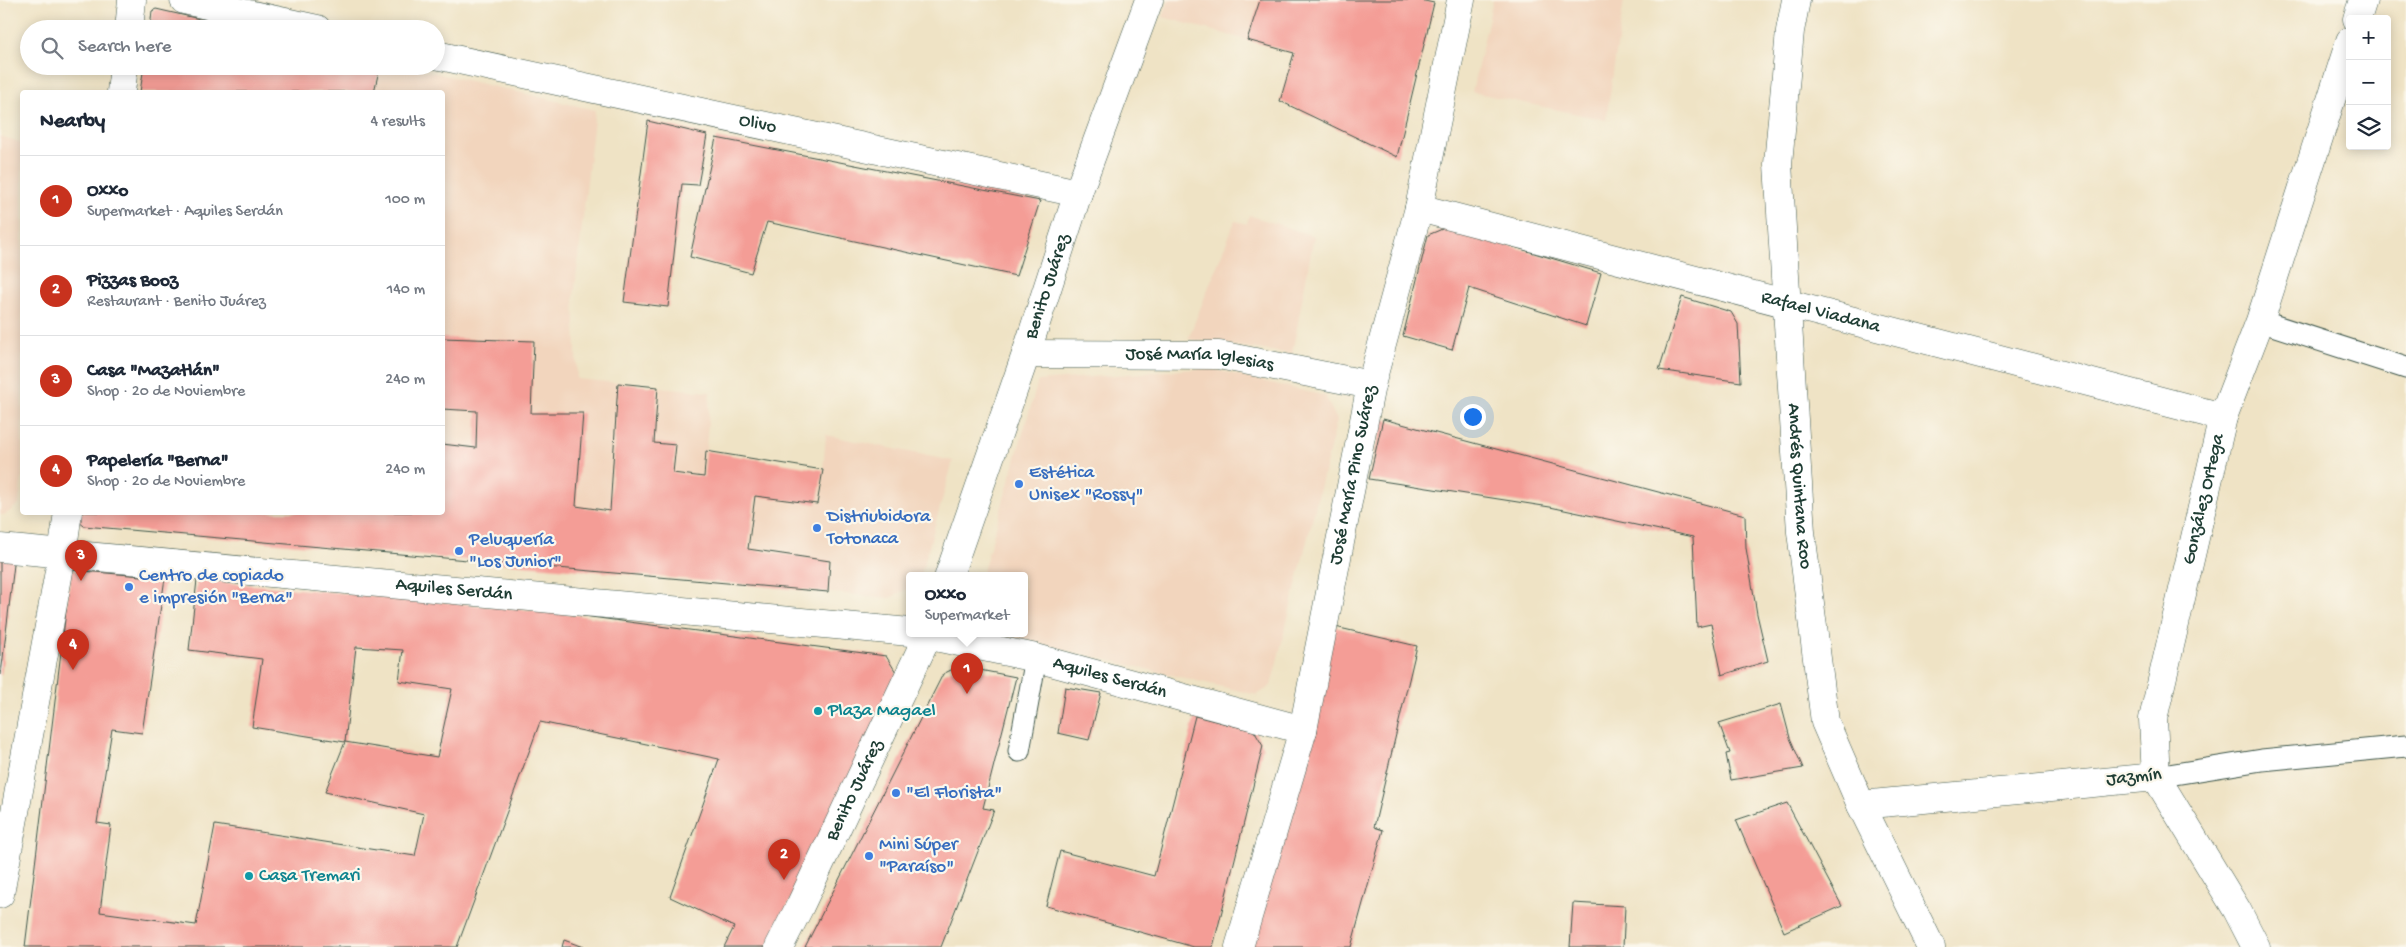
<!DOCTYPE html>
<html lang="en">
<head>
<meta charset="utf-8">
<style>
  :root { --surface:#fff; --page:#f6f6f7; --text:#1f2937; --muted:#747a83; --line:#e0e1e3; --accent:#c8321e }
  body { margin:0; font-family:"Gochi Hand",sans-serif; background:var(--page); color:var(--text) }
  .controls { position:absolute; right:15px; top:15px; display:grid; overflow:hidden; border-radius:5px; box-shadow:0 2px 12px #0003 }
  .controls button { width:45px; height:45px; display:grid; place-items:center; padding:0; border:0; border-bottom:1px solid var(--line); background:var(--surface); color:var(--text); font:25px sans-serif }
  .you { position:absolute; left:1472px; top:416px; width:18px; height:18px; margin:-12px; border:4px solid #fff; border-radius:50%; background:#1a73e8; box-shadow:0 0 0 8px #1a73e833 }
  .badge { display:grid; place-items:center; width:32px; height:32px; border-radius:50%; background:var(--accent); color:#fff; font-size:16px; font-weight:700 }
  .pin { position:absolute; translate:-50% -41px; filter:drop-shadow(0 1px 2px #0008) }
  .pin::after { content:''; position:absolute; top:26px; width:18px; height:15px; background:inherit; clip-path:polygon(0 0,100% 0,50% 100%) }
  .popup { position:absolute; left:906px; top:572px; width:122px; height:65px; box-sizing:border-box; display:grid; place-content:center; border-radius:5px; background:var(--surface); filter:drop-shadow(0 1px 4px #0005); font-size:16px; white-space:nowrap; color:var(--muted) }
  .popup b { font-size:19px; color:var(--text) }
  .popup::after { content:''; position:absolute; left:50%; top:100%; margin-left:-10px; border:10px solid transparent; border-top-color:var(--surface) }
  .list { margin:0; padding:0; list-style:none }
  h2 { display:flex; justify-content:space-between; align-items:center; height:65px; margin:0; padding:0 20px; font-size:21px }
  h2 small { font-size:16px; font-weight:400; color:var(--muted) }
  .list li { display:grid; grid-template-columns:32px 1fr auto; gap:15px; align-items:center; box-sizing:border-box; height:90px; padding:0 20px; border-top:1px solid var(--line) }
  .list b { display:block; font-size:19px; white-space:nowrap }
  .list p { margin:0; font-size:16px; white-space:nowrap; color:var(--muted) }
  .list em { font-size:16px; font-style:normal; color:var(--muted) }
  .icon { flex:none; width:28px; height:28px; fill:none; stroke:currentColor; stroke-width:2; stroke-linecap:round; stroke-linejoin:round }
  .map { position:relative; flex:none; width:2406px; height:947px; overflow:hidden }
  .search { position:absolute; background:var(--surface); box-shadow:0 2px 12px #0003; left:20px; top:20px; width:425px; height:55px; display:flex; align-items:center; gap:12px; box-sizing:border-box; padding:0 18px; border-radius:28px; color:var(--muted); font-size:19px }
  .panel { position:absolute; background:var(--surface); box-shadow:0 2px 12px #0003; left:20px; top:90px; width:425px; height:425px; border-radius:5px }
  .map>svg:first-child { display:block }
</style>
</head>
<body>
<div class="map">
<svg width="2406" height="947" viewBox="0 0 2406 947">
  <rect width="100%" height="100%" fill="#fbf7ec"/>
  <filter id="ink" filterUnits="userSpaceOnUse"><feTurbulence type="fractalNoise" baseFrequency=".02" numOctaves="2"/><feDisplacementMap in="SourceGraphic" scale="10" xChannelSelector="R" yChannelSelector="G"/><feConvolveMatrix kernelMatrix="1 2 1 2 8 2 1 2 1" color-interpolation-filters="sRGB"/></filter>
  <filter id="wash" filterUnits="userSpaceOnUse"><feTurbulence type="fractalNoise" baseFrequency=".0096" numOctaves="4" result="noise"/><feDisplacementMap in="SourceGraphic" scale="20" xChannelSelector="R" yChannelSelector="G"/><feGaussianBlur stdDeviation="1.12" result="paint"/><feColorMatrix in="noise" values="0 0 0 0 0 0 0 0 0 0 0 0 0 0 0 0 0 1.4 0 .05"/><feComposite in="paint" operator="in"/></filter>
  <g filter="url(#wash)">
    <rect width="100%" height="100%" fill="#efe3c5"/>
    <path fill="#f2d5bd" d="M1169,0H1260L1247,40L1163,17Z
      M1493,0H1624L1606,120L1472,92Z
      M144,66H405L595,110L574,297L577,379L710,392L706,451L823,470L826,435L953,461L921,575H910L909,588L890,598L84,526L73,517L442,512V92H140Z
      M0,136L22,143V476L19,504L5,515H0Z
      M1249,215L1314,236L1292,354L1188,339L1235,221L1247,224Z
      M1208,368L1325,396L1337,420L1271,686L1257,695L993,633H1024V575H982L1038,381Z"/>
    <g id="blocks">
      <path fill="#f49d96" d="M1260,0H1420L1434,3L1397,157L1280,101L1294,53L1247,40Z
        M156,9L239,28L238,29H150L152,11Z
        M144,66H380L374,92H140Z
        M648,121L707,135L698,185L682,184L668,307L624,302Z
        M716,138L1040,201L1016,276L767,222L751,273L690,257Z
        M1447,227L1601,273L1586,326L1469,288L1452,350L1403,336L1428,235Z
        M1682,297L1731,312L1738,324L1741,382L1659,370Z
        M442,338L534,341L531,413H583L576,506L610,511L618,383L658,387L654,443L676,445L673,473L704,477L706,451L823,470L817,504L755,496L748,549L830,561L828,592L84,526L73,517V512H442V444L476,448L477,411L442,409Z
        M1383,419L1745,515L1746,548L1757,614L1768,661L1722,675L1711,624L1697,627L1693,537L1550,507L1369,479Z
        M0,554L15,556L1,675H0Z
        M71,570L165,578L142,733L112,729L97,823L111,825L100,912L196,925L215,825L415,856L424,814L325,792L345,742L437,757L452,689L399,681L403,650L356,647L345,742L252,727L262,659L189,650L197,580L553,612L886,656L899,677L768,947H724L734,927L670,897L719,759L540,722L457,947H25Z
        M1331,626L1417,646L1374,827L1383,830L1351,947H1251Z
        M959,666L1016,677L983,808L994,810L941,947H805L943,674Z
        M1065,687L1101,693L1089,740L1058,733Z
        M1781,704L1790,738L1803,768L1731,780L1726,754L1730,753L1719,723Z
        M1195,716L1254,731L1263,746L1213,947H1194L1046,906L1060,851L1154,876Z
        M1787,803L1842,906L1784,932L1736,820Z
        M1573,903L1625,906L1623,947H1570Z
        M564,940L583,947H562Z"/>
    </g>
  </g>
  <g filter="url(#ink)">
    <use href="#blocks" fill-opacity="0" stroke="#3e564a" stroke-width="1"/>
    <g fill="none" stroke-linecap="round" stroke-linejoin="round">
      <defs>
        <path id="service" d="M2260,321L2406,368
          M1019,751L1036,658
          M2156,777L2262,760L2406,746"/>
        <g id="minor">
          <path d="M184,0L317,29"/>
          <path id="s1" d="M1796,0L1790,31L1778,164L1801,532L1825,722L1861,805L1931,947"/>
          <path d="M2357,19L2363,0"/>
          <path d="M129,29L132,0"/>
          <path id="s2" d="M436,55L1078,193"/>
          <path d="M121,92L124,66"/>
          <path id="s3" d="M1419,208L2223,417"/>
          <path id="s4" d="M1026,354L1219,355L1371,385"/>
          <path id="s5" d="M0,548L910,632"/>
          <path id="s6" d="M916,633L1036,658L1303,730"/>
          <path d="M1861,805L2156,777"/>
          <path d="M0,894L62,555L68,512"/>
          <path id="s7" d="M1239,947L1303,730L1371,385L1419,208L1461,0"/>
          <path id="s8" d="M2256,947L2237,910L2156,777L2153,719L2223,417L2260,321L2350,41"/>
        </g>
        <g id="tertiary">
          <path id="s9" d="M949,575L1026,354L1078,193L1149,0"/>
          <path id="s10" d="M779,947L800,906L929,633"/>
        </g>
      </defs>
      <use href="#service" stroke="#3e564a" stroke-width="23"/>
      <use href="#minor" stroke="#3e564a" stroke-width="29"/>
      <use href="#tertiary" stroke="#3e564a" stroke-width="29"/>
      <use href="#service" stroke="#fff" stroke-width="21"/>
      <use href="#minor" stroke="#fff" stroke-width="28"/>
      <use href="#tertiary" stroke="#fff" stroke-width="28"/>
    </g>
  </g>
  <g fill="#3f7fe0" stroke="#fbf7ec" stroke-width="2">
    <circle cx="1019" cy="484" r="5"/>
    <circle cx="817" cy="528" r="5"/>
    <circle cx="459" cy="551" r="5"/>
    <circle cx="129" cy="587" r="5"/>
    <circle cx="896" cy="793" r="5"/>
    <circle cx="869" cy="856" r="5"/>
  </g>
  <g fill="#0f9aa8" stroke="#fbf7ec" stroke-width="2">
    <circle cx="818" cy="711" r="5"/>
    <circle cx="249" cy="876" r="5"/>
  </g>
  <g text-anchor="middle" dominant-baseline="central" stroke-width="4.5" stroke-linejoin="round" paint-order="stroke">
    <g font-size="19" fill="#1f3d34" stroke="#fbf7ec">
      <text stroke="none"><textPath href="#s2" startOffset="329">Olivo</textPath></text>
      <text stroke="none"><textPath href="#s9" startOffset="305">Benito Juárez</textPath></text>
      <text stroke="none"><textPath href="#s3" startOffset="415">Rafael Viadana</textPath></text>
      <text stroke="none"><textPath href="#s4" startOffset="174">José María Iglesias</textPath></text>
      <text stroke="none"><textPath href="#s7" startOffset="486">José María Pino Suárez</textPath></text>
      <text stroke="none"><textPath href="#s1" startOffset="488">Andrés Quintana Roo</textPath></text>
      <text stroke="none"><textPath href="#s8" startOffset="481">González Ortega</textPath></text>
      <text stroke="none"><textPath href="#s5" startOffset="456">Aquiles Serdán</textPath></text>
      <text stroke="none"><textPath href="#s6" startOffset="199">Aquiles Serdán</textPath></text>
      <text transform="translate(2134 778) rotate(-6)">Jazmín</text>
      <text stroke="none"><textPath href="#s10" startOffset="174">Benito Juárez</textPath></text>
    </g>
    <g font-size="19" fill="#366cbe" stroke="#fbf7ec" text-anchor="start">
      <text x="1029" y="473">Estética<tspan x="1029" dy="22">Unisex "Rossy"</tspan></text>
      <text x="827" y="517">Distriubidora<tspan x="827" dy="22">Totonaca</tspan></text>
      <text x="469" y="540">Peluquería<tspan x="469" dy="22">"Los Junior"</tspan></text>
      <text x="139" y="576">Centro de copiado<tspan x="139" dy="22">e impresión "Berna"</tspan></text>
      <text x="906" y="793">"El Florista"</text>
      <text x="879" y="845">Mini Súper<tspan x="879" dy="22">"Paraíso"</tspan></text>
    </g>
    <g font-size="19" fill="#0d838f" stroke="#fbf7ec" text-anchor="start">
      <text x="828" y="711">Plaza Magael</text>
      <text x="259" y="876">Casa Tremari</text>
    </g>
  </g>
</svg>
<div class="controls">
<button>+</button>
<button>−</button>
<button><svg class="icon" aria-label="layers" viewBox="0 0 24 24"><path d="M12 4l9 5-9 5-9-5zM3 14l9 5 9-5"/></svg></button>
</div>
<div class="you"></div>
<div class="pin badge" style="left:967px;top:694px">1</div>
<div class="popup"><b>Oxxo</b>Supermarket</div>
<div class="pin badge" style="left:784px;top:880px">2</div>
<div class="pin badge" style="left:81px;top:581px">3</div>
<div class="pin badge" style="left:73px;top:670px">4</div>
<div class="search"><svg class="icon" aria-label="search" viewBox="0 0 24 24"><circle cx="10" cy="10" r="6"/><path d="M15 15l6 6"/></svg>Search here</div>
<section class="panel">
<h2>Nearby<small>4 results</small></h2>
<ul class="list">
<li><span class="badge">1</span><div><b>Oxxo</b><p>Supermarket · Aquiles Serdán</p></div><em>100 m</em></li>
<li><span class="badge">2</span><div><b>Pizzas Booz</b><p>Restaurant · Benito Juárez</p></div><em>140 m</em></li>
<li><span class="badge">3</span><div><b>Casa &quot;Mazatlán&quot;</b><p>Shop · 20 de Noviembre</p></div><em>240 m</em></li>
<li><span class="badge">4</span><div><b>Papelería &quot;Berna&quot;</b><p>Shop · 20 de Noviembre</p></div><em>240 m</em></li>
</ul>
</section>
</div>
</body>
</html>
